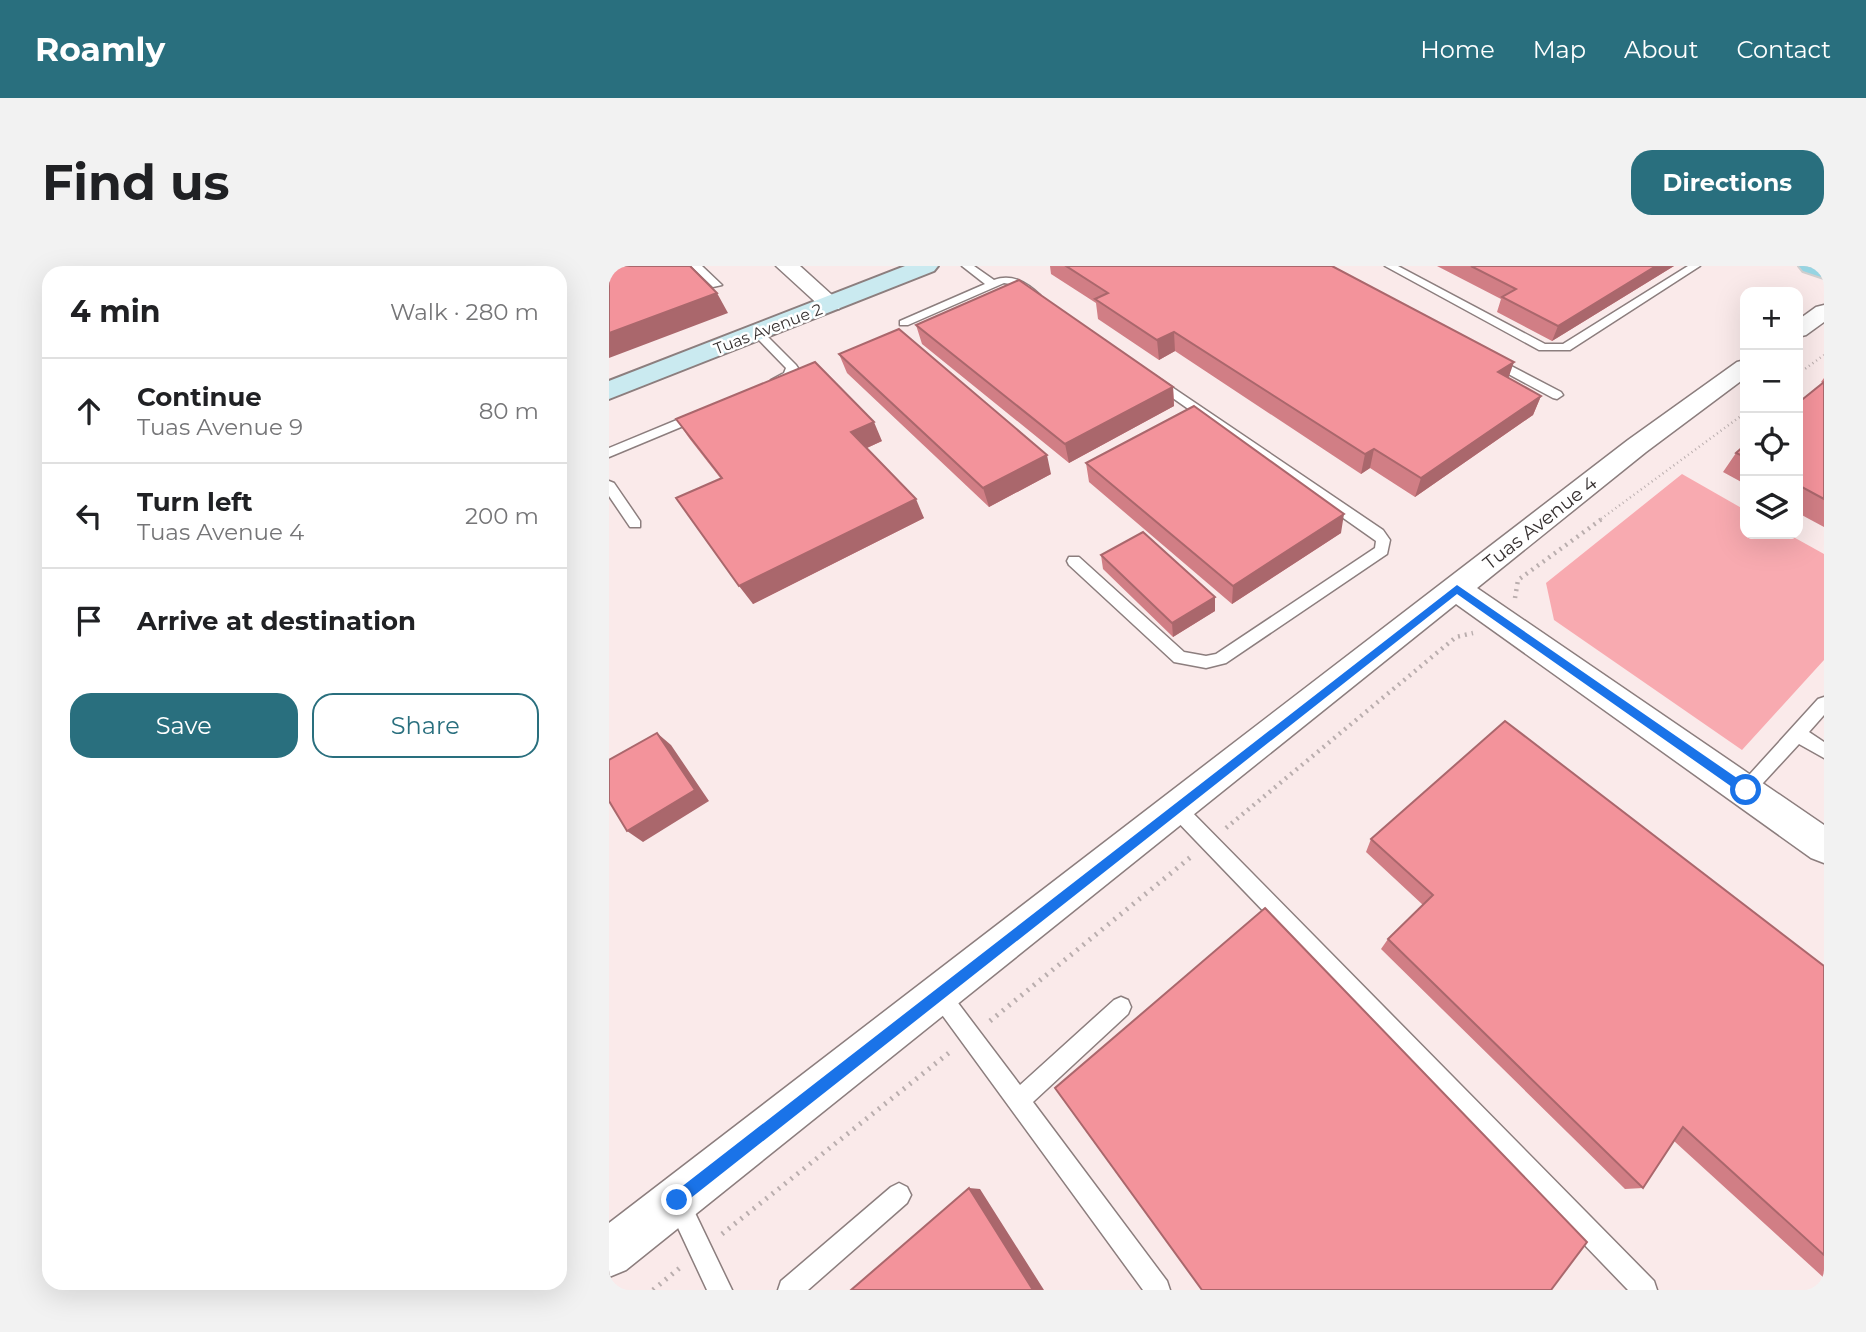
<!DOCTYPE html>
<html lang="en">
<head>
<meta charset="utf-8">
<style>
  :root { --surface:#fff; --page:#f2f2f2; --text:#202124; --muted:#757577; --line:#e0e0e0; --accent:#296f7e }
  body { margin:0; font-family:Montserrat,sans-serif; background:var(--page); color:var(--text) }
  .controls { position:absolute; right:21px; top:21px; display:grid; overflow:hidden; border-radius:14px; box-shadow:0 7px 28px #0002 }
  .controls button { width:63px; height:63px; display:grid; place-items:center; padding:0; border:0; border-bottom:2px solid var(--line); background:var(--surface); color:var(--text); font:35px sans-serif }
  .stop { position:absolute; width:21px; height:21px; margin:-16px; border:5px solid #1a73e8; border-radius:50%; background:#fff }
  .stop.end { background:#1a73e8; border-color:#fff; box-shadow:0 2px 7px #0008 }
  .list { margin:0; padding:0; list-style:none }
  h2 { display:flex; justify-content:space-between; align-items:center; height:91px; margin:0; padding:0 28px; font-size:30px }
  h2 small { font-size:23px; font-weight:400; color:var(--muted) }
  .list li { display:grid; grid-template-columns:46px 1fr auto; gap:21px; align-items:center; box-sizing:border-box; height:105px; padding:0 28px; border-top:2px solid var(--line) }
  .list b { display:block; font-size:26px; white-space:nowrap }
  .list p { margin:0; font-size:23px; white-space:nowrap; color:var(--muted) }
  .list em { font-size:23px; font-style:normal; color:var(--muted) }
  .actions { display:flex; gap:14px; padding:21px 28px }
  .actions a { flex:1; padding:16px 0; border:2px solid var(--accent); border-radius:21px; text-align:center; font-size:24px; color:var(--accent) }
  .actions .main { background:var(--accent); color:#fff }
  .icon { flex:none; width:38px; height:38px; fill:none; stroke:currentColor; stroke-width:2; stroke-linecap:round; stroke-linejoin:round }
  .map { position:relative; flex:none; width:1215px; height:1024px; overflow:hidden; border-radius:21px }
  header { display:flex; align-items:center; gap:42px; box-sizing:border-box; height:98px; padding:0 35px; background:var(--accent); color:#fff }
  header strong { font-size:33px }
  nav { display:flex; gap:38px; margin-inline-start:auto; font-size:24px }
  .intro { display:flex; align-items:center; justify-content:space-between; box-sizing:border-box; height:168px; padding:0 42px }
  h1 { margin:0; font-size:49px }
  .button { padding:18px 32px; border-radius:21px; background:var(--accent); color:#fff; font-size:24px; font-weight:700 }
  main { display:flex; gap:42px; padding:0 42px }
  aside { flex:1; background:var(--surface); border-radius:21px; box-shadow:0 7px 28px #0002 }
  .map>svg:first-child { display:block }
</style>
</head>
<body>
<header>
<strong>Roamly</strong>
<nav><a>Home</a><a>Map</a><a>About</a><a>Contact</a></nav>
</header>
<div class="intro"><h1>Find us</h1><a class="button">Directions</a></div>
<main>
<aside>
<h2>4 min<small>Walk · 280 m</small></h2>
<ul class="list">
<li><svg class="icon" aria-label="ahead" viewBox="0 0 24 24"><path d="M12 20V5M6 11l6-6 6 6"/></svg><div><b>Continue</b><p>Tuas Avenue 9</p></div><em>80 m</em></li>
<li><svg class="icon" aria-label="left" viewBox="0 0 24 24"><path d="M17 20v-9H6M10 6l-5 5 5 5"/></svg><div><b>Turn left</b><p>Tuas Avenue 4</p></div><em>200 m</em></li>
<li><svg class="icon" aria-label="arrive" viewBox="0 0 24 24"><path d="M6 21V4h12l-3 4 3 4H6"/></svg><div><b>Arrive at destination</b></div></li>
</ul>
<div class="actions"><a class="main">Save</a><a>Share</a></div>
</aside>
<div class="map">
<svg width="1215" height="1024" viewBox="0 0 1215 1024">
  <rect width="100%" height="100%" fill="#faeaea"/>
  <path fill="#f8aab0" d="M1073,208L1136,244V268H1179L1215,288V394L1133,484L945,354L937,317Z"/>
  <g fill="none" stroke-linecap="round" stroke-linejoin="round">
    <defs>
      <path id="lane" d="M82,0H93L113,19L104,21Z
        M353,0H365L385,14C403,7 418,17 431,29L421,31L401,18L395,17L299,59H291V55L376,18Z
        M776,0H789L936,78H954L1079,0H1091L961,84H930Z
        M145,65H153L187,99L189,102C185,113 174,122 162,120V114L175,107L177,102L145,69Z
        M883,90L952,126L954,129L948,133L944,132L879,97L877,94Z
        M545,109L774,264L781,274L778,288L617,397L597,402L565,396L460,299L458,295L460,291H470L575,386L597,390L607,388L766,282L767,275L541,116L539,113Z
        M92,144L98,148L96,151L0,191V182Z
        M0,215L5,217L31,255V261H21L0,230Z
        M1215,431V449L1200,466L1215,476V492L1190,478L1143,529L1137,532L1131,529L1128,524L1131,519L1209,433Z
        M567,534L573,536L1045,1015L1048,1024H1019L561,548L558,542L561,536Z
        M330,718L337,721L411,819L505,734L512,731L519,734L522,741L519,748L424,836L558,1015L561,1024H534L323,735L320,728L323,721Z
        M290,917L298,921L302,929L298,937L199,1024H169L172,1015L282,921Z
        M68,922L76,926L123,1024H98L56,934L60,926Z"/>
      <path id="street" d="M167,0H191L233,38L230,43H214Z
        M1215,39V56L1197,69L1189,71V54L1207,41Z
        M1136,94V112L1037,186L868,322L1215,559V597L1202,592L847,338L17,1004L0,1011V957L1019,174L1128,96Z"/>
      <path id="secondary" d="M296,0H329L325,5L0,133V115Z"/>
      <path id="primary" d="M1190,0H1215V12L1194,5Z"/>
    </defs>
    <use href="#lane" stroke="#8c7e7e" stroke-width="3"/>
    <use href="#street" stroke="#8c7e7e" stroke-width="3"/>
    <use href="#secondary" stroke="#8c7e7e" stroke-width="4"/>
    <use href="#primary" stroke="#cfcece" stroke-width="4"/>
    <path stroke="#baaeae" stroke-width="2.5" stroke-dasharray="1 3.5" stroke-linecap="butt" d="M1189,108L1215,89
      M992,253L1136,147"/>
    <path stroke="#baaeae" stroke-width="4.5" stroke-dasharray="2 5" stroke-linecap="butt" d="M906,332L909,314L994,252
      M617,562L847,371L864,367"/>
    <path stroke="#baaeae" stroke-width="5" stroke-dasharray="2 6" stroke-linecap="butt" d="M381,755L583,590
      M113,968L341,786
      M44,1024L73,1000"/>
    <use href="#lane" fill="#fff" fill-rule="evenodd"/>
    <use href="#street" fill="#fff" fill-rule="evenodd"/>
    <use href="#secondary" fill="#caeaf0" fill-rule="evenodd"/>
    <use href="#primary" fill="#96d4e2" fill-rule="evenodd"/>
  </g>
  <path fill="#d17e85" d="M441,0H723L899,112L932,130L924,149L806,231L761,202L752,208L566,85L550,94L489,53L487,37L442,8Z
    M828,0H1065L943,75L888,46L892,33Z
    M307,59L564,121L565,140L460,197L313,78Z
    M230,88L442,208L380,241L238,107Z
    M1215,112V261L1189,247V137L1214,117L1212,116Z
    M67,153L273,175L258,182L315,252L144,338L112,213L80,172Z
    M1136,179V218L1114,206L1127,187Z
    M477,197L732,267L623,338L480,216Z
    M492,289L606,331V345L564,371L494,303Z
    M762,573L1215,700V1012L1065,875L1034,922L1016,923L772,683L779,673L814,639L757,586Z"/>
  <path fill="#aa676c" d="M1047,0H1065L943,75L949,60Z
    M108,27L119,47L0,92V67Z
    M565,66L566,85L550,94L548,74Z
    M905,96L898,116L889,106Z
    M564,121L565,140L460,197L456,178Z
    M932,130L924,149L806,231L812,212Z
    M265,156L273,175L251,185L242,166Z
    M765,183L761,202L752,208L756,188Z
    M438,189L442,208L380,241L374,222Z
    M307,233L315,252L144,338L130,320Z
    M735,248L732,267L623,338L624,320Z
    M606,331V345L564,371L563,357Z
    M48,467L62,479L100,535L34,576L18,565Z
    M360,922L371,923L435,1024H424Z"/>
  <path fill="#f3939b" stroke="#aa676c" stroke-width="2" d="M0,0H81L108,27L0,67Z
    M457,0H723L905,96L889,106L932,130L812,212L765,183L756,188L565,66L548,74L486,33L499,27Z
    M862,0H1047L949,60L893,31L907,23Z
    M410,14L564,121L456,178L307,59Z
    M290,63L438,189L374,222L230,88Z
    M206,96L265,156L242,166L307,233L130,320L67,232L113,212L67,153Z
    M1215,116V233L1189,219V137Z
    M585,140L735,248L624,320L477,197Z
    M1136,179V191L1127,187Z
    M534,266L606,331L563,357L492,289Z
    M896,455L1215,700V989L1074,861L1034,922L779,673L824,629L762,573Z
    M48,467L86,524L18,565L0,535V494Z
    M656,642L978,976L942,1024H593L446,822Z
    M360,922L424,1024H242Z"/>
  <path fill="#1a73e8" d="M848,319L1141,521V528H1133L848,328L73,939L68,942L62,939L60,934L62,929Z"/>
  <g text-anchor="middle" dominant-baseline="central" stroke-width="5" stroke-linejoin="round" paint-order="stroke">
    <g font-size="16" fill="#373131" stroke="#fff">
      <text transform="translate(159 63) rotate(-21)">Tuas Avenue 2</text>
    </g>
    <g font-size="19" fill="#373131" stroke="#fff">
      <text transform="translate(931 257) rotate(-38)">Tuas Avenue 4</text>
    </g>
  </g>
</svg>
<div class="controls">
<button>+</button>
<button>−</button>
<button><svg class="icon" aria-label="locate" viewBox="0 0 24 24"><circle cx="12" cy="12" r="6"/><path d="M12 2v4M12 18v4M2 12h4M18 12h4"/></svg></button>
<button><svg class="icon" aria-label="layers" viewBox="0 0 24 24"><path d="M12 4l9 5-9 5-9-5zM3 14l9 5 9-5"/></svg></button>
</div>
<div class="stop" style="left:1137px;top:524px"></div>
<div class="stop end" style="left:68px;top:934px"></div>
</div>
</main>
</body>
</html>
